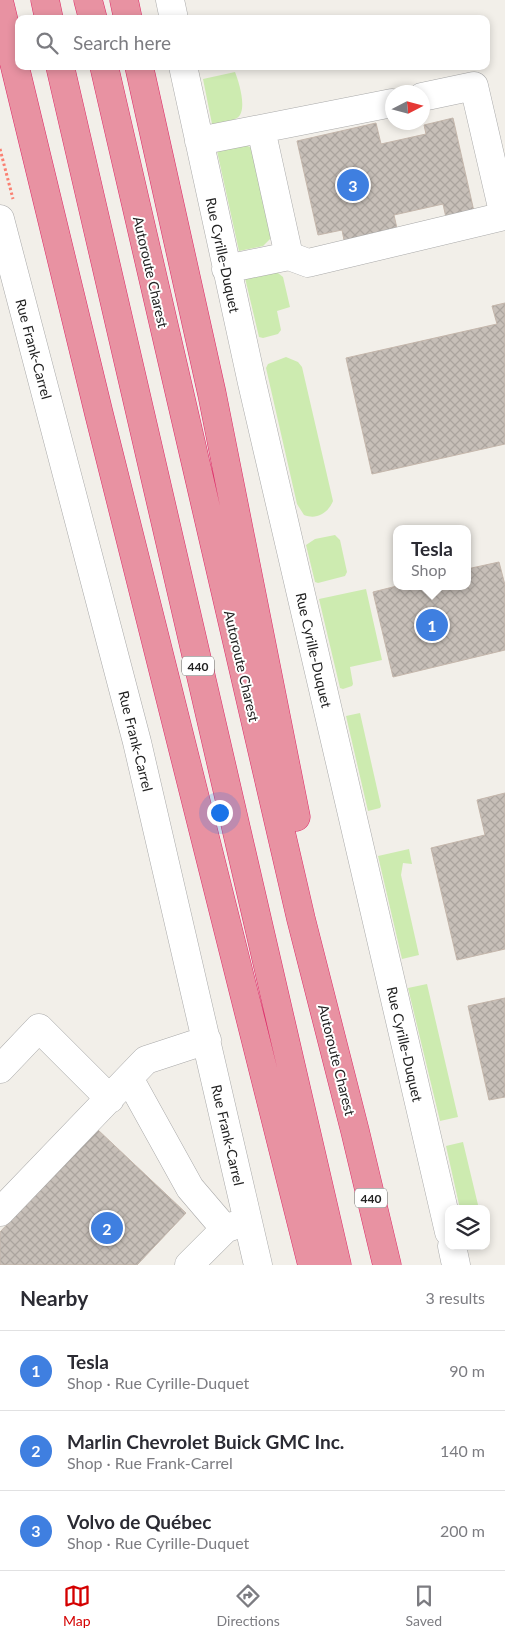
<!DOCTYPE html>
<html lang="en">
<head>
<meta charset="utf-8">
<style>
  :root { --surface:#fff; --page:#f2f2f3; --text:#2b2b33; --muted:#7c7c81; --line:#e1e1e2; --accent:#d40000 }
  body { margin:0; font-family:Lato,sans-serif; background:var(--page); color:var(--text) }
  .controls { position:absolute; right:15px; bottom:15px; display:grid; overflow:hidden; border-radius:10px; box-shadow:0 2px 8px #0003 }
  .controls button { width:45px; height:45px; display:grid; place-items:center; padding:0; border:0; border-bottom:1px solid var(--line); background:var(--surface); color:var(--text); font:25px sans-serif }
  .compass { position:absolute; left:385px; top:85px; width:45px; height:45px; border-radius:50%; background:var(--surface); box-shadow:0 2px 8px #0003; rotate:84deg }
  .you { position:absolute; left:219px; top:812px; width:18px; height:18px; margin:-12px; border:4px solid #fff; border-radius:50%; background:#1a73e8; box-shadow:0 0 0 8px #1a73e833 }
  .badge { display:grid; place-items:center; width:32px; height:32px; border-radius:50%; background:var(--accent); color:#fff; font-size:16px; font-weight:700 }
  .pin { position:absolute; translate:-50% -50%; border:2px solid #fff; box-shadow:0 1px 5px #0006 }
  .popup { position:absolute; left:393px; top:525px; width:78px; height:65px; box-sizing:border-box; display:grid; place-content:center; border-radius:10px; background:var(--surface); filter:drop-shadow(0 1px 4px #0005); font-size:16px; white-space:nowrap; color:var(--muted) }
  .popup b { font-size:19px; color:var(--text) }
  .popup::after { content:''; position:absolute; left:50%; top:100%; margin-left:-10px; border:10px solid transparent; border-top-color:var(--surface) }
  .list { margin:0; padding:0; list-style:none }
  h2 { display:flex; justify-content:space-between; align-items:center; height:65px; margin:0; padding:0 20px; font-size:21px }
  h2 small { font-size:16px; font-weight:400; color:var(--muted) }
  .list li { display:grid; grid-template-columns:32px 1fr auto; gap:15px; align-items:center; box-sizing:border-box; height:80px; padding:0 20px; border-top:1px solid var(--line) }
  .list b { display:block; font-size:19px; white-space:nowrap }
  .list p { margin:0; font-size:16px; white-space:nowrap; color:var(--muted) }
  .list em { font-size:16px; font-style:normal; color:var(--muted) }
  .icon { flex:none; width:28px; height:28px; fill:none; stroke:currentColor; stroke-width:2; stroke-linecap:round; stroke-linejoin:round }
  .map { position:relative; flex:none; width:505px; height:1265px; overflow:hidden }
  .search { position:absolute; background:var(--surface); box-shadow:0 2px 8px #0003; left:15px; right:15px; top:15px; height:55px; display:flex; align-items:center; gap:12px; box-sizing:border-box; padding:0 18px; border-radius:10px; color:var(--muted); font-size:19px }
  .sheet { height:305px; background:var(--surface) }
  nav { display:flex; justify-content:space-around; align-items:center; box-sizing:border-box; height:70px; border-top:1px solid var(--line); background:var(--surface); font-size:14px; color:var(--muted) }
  nav a { display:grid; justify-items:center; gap:2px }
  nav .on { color:var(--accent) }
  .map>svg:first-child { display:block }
</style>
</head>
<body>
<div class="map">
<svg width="505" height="1265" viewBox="0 0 505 1265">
  <defs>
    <pattern id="building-cross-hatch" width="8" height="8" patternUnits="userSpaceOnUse" patternTransform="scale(1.25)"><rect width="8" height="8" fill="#c7bfb8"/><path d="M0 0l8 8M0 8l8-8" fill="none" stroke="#aba49e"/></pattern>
  </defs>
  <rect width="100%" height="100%" fill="#f2efe9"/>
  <path fill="#cdebb0" d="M235,72C239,82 248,111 237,118C231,122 221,123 214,125L212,124L203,79Z
    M245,145L250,147L255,152L272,237L263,246L239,251L217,151Z
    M270,271L278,273L283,277L290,307L277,311L281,330L278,334L263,338L259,337L245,278Z
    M286,357L298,362L302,367L333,501C328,513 317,520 304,515L297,504L266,368L268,364Z
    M335,535L340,540L347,572L345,576L318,583L315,582L306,545L315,539Z
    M366,589L382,660L350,667L353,684L352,686L343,689L340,688L319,599Z
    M360,713L381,806L380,808L368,811L346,716Z
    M409,849L412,864L403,863L401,875L419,955L402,959L378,856Z
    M427,984L458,1117L440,1121L408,988Z
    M463,1142L479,1209H460L446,1146Z"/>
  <path fill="url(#building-cross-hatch)" stroke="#c4b6ab" d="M453,118L475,216L447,222L443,204L394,215L398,233L345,245L342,230L318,235L297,141L376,123L381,144L426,134L424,125Z
    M505,303V444L372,474L346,358L497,324L492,306Z
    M499,562L505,585V650L393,677L373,592L397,586H467V569Z
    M505,793V949L457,960L431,848L485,835L477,800Z
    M505,998V1097L489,1100L468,1006Z
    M97,1129L186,1213L137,1265H0V1232Z"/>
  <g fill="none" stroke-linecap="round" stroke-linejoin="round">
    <defs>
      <path id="minor" d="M170,0L174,19
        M183,66L252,383L449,1232
        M261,129L289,256
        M199,141L392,103
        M0,219L137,742L258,1265
        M226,269L289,256L308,263L504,216L474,86L422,97
        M0,1069L39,1028L110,1099
        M129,1078L190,1188L225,1229
        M0,1212L146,1060L207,1040
        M452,1246L456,1265
        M189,1265L225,1229L241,1223"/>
      <path id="highway" d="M45,0L49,19
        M88,0L93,19
        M124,0L128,19
        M0,5L99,414L312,1265
        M60,66L337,1265
        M104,66L301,919L355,1131L387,1265
        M139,66L212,394L296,817"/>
    </defs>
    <use href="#minor" stroke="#a9a9a9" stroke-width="29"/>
    <use href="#highway" stroke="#dc2a67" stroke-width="29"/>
    <path stroke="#fa8072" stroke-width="3" stroke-dasharray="2.5 2.5" stroke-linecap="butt" d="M0,149L13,199"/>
    <use href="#minor" stroke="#fff" stroke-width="28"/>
    <use href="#highway" stroke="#e892a2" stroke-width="28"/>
  </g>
  <g text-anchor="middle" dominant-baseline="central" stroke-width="4" stroke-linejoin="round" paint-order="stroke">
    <g fill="#fff" stroke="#646464" stroke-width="1">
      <rect x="182" y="656.5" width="32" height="19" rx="4"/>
      <rect x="355" y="1188.5" width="32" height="19" rx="4"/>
    </g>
    <g font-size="12" font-weight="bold" fill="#222">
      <text x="198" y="666">440</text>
      <text x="371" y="1198">440</text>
    </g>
    <g font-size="14" fill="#222" stroke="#fff">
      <text transform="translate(223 255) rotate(78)">Rue Cyrille-Duquet</text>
      <text transform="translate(151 272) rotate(77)">Autoroute Charest</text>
      <text transform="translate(34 349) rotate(75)">Rue Frank-Carrel</text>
      <text transform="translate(314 650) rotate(77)">Rue Cyrille-Duquet</text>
      <text transform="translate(242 666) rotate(77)">Autoroute Charest</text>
      <text transform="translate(136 741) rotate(76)">Rue Frank-Carrel</text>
      <text transform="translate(405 1044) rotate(77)">Rue Cyrille-Duquet</text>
      <text transform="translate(337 1060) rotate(76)">Autoroute Charest</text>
      <text transform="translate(228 1135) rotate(77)">Rue Frank-Carrel</text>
    </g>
  </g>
</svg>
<div class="controls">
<button><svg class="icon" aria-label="layers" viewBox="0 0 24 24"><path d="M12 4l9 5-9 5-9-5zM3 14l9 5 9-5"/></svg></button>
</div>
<svg class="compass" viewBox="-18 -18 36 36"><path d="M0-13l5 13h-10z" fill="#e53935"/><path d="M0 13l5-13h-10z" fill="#7c7c81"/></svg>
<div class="you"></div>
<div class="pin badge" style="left:432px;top:625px;background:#3f7fe0">1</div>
<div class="popup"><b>Tesla</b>Shop</div>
<div class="pin badge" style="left:107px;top:1228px;background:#3f7fe0">2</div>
<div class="pin badge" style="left:353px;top:185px;background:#3f7fe0">3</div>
<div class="search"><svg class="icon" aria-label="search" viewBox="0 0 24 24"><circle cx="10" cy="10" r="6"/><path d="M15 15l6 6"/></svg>Search here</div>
</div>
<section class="sheet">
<h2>Nearby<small>3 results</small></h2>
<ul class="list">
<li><span class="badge" style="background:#3f7fe0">1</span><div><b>Tesla</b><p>Shop · Rue Cyrille-Duquet</p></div><em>90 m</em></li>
<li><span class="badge" style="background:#3f7fe0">2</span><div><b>Marlin Chevrolet Buick GMC Inc.</b><p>Shop · Rue Frank-Carrel</p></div><em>140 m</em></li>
<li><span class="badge" style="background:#3f7fe0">3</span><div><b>Volvo de Québec</b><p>Shop · Rue Cyrille-Duquet</p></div><em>200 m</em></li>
</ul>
</section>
<nav>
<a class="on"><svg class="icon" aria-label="map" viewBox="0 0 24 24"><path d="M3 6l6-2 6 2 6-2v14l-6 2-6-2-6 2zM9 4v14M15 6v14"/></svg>Map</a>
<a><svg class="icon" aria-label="directions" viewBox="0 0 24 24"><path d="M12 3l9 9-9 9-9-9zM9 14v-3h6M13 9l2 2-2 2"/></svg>Directions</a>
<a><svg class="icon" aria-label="saved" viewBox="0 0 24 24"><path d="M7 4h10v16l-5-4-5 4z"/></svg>Saved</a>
</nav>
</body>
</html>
